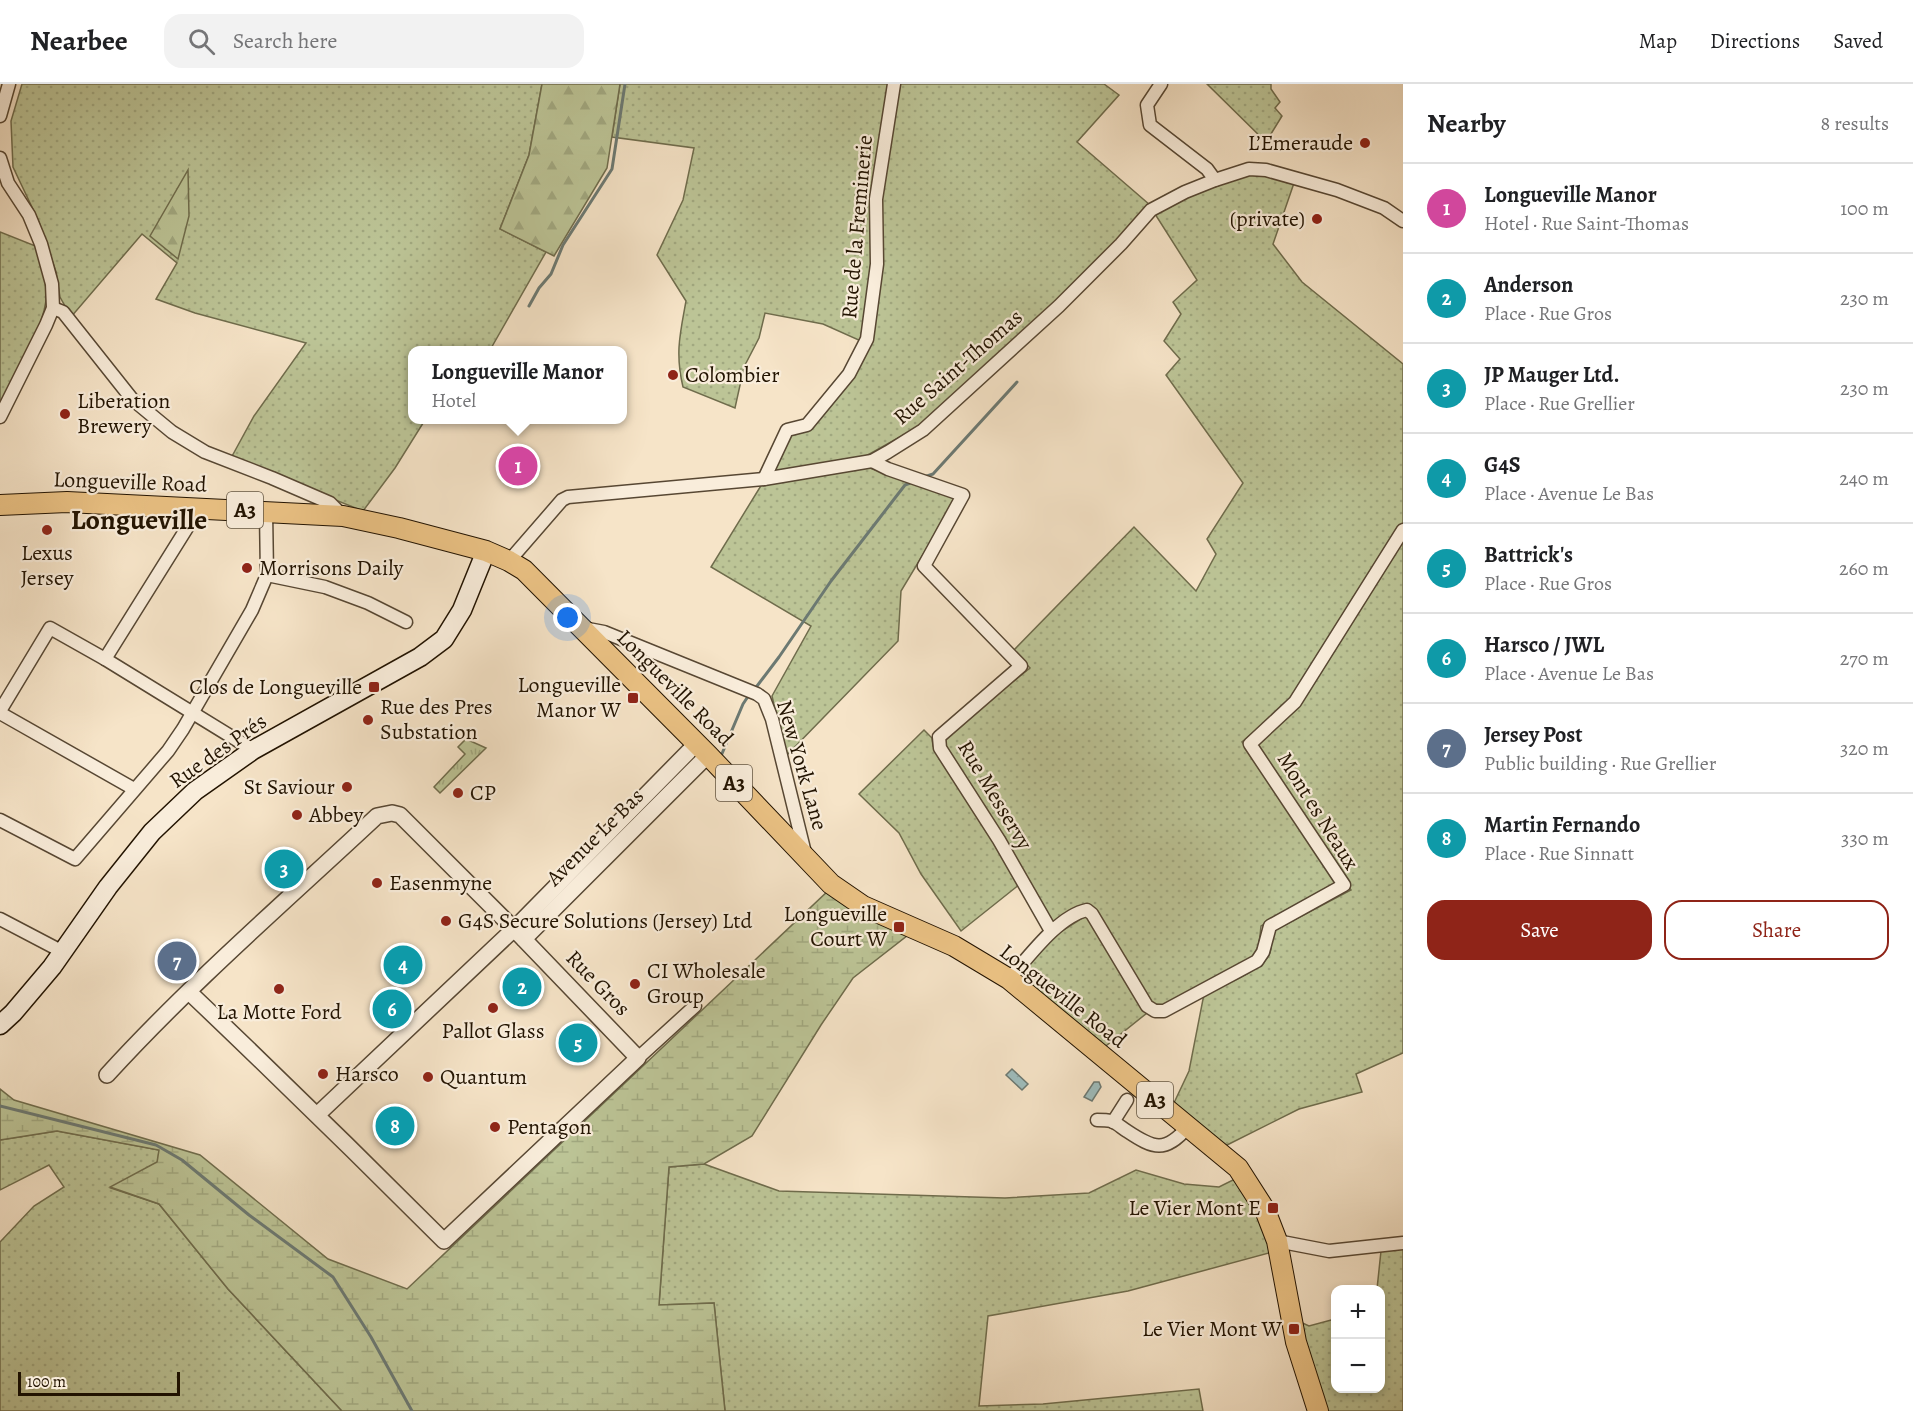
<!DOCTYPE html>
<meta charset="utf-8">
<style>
body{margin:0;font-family:Alegreya,serif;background:#f2f2f2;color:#202124}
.controls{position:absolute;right:18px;bottom:18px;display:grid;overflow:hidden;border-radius:12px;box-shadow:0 3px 9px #0003}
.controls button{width:54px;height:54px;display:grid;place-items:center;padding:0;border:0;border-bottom:2px solid #e0e0e0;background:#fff;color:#202124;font:30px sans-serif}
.scale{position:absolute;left:18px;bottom:15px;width:162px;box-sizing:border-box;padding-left:6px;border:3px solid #221301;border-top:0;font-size:16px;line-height:21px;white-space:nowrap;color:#221301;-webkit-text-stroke:4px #f9eddb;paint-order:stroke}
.you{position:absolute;left:568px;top:534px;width:21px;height:21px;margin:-15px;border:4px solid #fff;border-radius:50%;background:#1a73e8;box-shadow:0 0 0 9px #1a73e833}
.badge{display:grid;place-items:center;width:39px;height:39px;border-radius:50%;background:#8f2418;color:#fff;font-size:20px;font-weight:700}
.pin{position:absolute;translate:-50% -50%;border:3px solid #fff;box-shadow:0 2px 6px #0006}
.popup{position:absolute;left:408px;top:262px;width:219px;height:78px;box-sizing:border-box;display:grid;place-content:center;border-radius:12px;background:#fff;filter:drop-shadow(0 2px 4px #0005);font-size:20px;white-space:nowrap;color:#757577}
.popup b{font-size:22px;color:#202124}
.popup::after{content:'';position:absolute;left:50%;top:100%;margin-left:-12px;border:12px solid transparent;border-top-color:#fff}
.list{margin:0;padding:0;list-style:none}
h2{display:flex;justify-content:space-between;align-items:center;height:78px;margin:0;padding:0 24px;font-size:26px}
h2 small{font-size:20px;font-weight:400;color:#757577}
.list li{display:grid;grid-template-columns:39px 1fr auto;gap:18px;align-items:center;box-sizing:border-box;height:90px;padding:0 24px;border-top:2px solid #e0e0e0}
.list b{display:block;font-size:22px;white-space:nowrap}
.list p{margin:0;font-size:20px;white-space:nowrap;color:#757577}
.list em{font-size:20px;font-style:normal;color:#757577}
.actions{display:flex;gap:12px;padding:18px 24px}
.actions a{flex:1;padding:14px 0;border:2px solid #8f2418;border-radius:18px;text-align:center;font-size:21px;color:#8f2418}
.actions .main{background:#8f2418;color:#fff}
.icon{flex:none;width:33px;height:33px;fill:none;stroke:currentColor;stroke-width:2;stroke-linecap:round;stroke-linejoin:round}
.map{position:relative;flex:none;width:1403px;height:1327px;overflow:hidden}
header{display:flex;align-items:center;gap:36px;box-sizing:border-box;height:84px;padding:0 30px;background:#fff;border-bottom:2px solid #e0e0e0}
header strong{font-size:28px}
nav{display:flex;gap:33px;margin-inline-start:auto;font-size:21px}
.search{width:420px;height:54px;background:#f2f2f2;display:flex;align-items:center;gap:15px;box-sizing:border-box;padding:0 21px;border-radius:18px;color:#757577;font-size:22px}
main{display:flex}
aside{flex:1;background:#fff}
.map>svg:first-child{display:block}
.grass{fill:url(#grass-dots);stroke:#6f6c4c;stroke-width:1.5}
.forest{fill:url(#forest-firs);stroke:#6f6c4c;stroke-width:1.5}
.wetland{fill:url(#wetland-marsh);stroke:#6f6c4c;stroke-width:1.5}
.park{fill:url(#park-tufts);stroke:#6f6c4c;stroke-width:1.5}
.water{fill:url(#water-ripples);stroke:#6c7972;stroke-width:1.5}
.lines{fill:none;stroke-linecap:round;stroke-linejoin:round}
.stream{stroke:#6c7972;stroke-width:3}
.minor-casing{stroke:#574733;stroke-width:15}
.tertiary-casing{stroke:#574733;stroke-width:18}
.secondary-casing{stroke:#221301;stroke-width:21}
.primary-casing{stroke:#221301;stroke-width:22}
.minor{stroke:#f9eddb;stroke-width:12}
.tertiary{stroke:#f9eddb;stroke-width:15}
.secondary{stroke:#f9eddb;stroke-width:18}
.primary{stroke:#ebc284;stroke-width:20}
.poi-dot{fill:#8f2418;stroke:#f9eddb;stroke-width:2}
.labels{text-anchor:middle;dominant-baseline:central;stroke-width:4.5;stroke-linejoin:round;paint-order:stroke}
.shield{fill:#f9eddb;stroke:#625442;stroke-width:1.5}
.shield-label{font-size:21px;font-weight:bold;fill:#221301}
.poi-label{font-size:22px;fill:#221301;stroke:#f9eddb;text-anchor:start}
.street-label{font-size:22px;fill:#221301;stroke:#f9eddb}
.district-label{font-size:28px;font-weight:bold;fill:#221301;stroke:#f9eddb}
</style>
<header>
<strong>Nearbee</strong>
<div class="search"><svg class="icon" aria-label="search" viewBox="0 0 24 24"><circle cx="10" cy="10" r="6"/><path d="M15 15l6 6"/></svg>Search here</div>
<nav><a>Map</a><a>Directions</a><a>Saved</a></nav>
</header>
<main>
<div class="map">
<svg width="1403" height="1327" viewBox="0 0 1403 1327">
<defs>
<pattern id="grass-dots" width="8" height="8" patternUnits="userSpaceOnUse" patternTransform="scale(1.5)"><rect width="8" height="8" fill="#bcc496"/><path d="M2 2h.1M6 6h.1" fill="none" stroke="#a1a880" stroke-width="1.8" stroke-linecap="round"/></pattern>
<pattern id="forest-firs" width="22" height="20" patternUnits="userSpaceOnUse" patternTransform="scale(1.5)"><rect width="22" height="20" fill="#bcc496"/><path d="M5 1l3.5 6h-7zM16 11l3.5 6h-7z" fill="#a1a880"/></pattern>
<pattern id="wetland-marsh" width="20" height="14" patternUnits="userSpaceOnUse" patternTransform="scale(1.5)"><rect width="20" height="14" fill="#bcc496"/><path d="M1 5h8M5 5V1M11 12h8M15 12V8" fill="none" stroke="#a1a880"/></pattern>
<pattern id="park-tufts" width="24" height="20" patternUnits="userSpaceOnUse" patternTransform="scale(1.5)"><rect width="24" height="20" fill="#bcc496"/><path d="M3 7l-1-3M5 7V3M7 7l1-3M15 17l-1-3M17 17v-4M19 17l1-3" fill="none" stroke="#a1a880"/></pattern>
<pattern id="water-ripples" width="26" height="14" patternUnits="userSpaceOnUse" patternTransform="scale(1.5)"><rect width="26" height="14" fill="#9ebdbd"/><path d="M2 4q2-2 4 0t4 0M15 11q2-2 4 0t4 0" fill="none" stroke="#88a2a1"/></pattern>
</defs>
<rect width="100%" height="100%" fill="#f6e4c8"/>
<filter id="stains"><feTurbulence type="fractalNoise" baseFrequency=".00333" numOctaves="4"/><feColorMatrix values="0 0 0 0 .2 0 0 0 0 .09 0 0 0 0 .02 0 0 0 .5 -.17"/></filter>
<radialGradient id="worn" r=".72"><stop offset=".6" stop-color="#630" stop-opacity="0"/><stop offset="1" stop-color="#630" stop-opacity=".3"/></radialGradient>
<g class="grass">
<polygon points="22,0 542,0 529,71 500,145 546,168 490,266 413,266 413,336 425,336 395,384 363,427 231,374 254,332 306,259 195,229 156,215 177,179 142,150 71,233 60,213 56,188 39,138 13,83 11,37"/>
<path d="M620 0H891L875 178 863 258 823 240 765 229 759 254 744 283 735 324 683 303C675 269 680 250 686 217L657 171 683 116 694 64 612 53Z"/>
<polygon points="897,0 1104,0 1119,11 1077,58 1150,121 1062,214 916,344 866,372 769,388 786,353 808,344 871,255 881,119"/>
<polygon points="1207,0 1271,0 1271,5 1280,18 1275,24 1282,32 1266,58"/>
<path d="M1251 90 1262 91 1294 99 1273 160 1302 198 1403 280V442L1293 616 1242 658 1337 801 1261 842C1260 851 1260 861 1255 869 1247 885 1183 912 1165 921L1153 920 1089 820 1054 840 944 663 945 651 1030 584 1013 567 1134 443 1196 507 1216 470 1207 455 1243 399 1166 291 1180 275 1164 257 1181 230 1173 218 1197 196 1155 130 1191 110Z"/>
<path d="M0 148 38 163C41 176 46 190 47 204 48 240 16 289 0 322Z"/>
<polygon points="867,383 957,414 901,507 898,557 786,672 772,612 811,542 711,483 762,400"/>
<path d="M1403 454V969L1356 990 1362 1008 1299 1025 1223 1063 1173 1021 1189 987 1204 910C1221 902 1263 887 1270 869 1273 860 1269 857 1275 846L1351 806 1256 660 1297 620Z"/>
<polygon points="924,646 932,654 933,662 1020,800 961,847 921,790 899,749 859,710"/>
<polygon points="1087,831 1147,929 1102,965 1018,893 1054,852"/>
<polygon points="57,1047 159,1066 158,1078 111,1104 159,1120 228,1205 342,1327 0,1327 0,1158 34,1122 64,1103 49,1081 0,1106 0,1056"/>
<polygon points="704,1080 779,1107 1005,1114 1089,1109 1136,1086 1184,1100 1219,1103 1237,1094 1258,1129 1272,1161 1269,1169 1128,1207 988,1232 979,1322 1043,1320 1199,1305 1203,1327 725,1327 714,1219 659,1221 669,1083"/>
<polygon points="1403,1163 1403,1327 1326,1327 1298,1237 1309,1242 1335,1235 1336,1304 1380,1304 1380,1206 1377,1205 1381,1167"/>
</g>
<g class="forest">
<polygon points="542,0 620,0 607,84 554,172 500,145 529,71"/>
<polygon points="188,86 189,132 178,175 150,152"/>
</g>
<polygon class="wetland" points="829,806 908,851 853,894 821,941 752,1052 704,1080 669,1083 659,1221 714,1219 725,1327 342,1327 228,1205 159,1120 110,1103 157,1078 159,1066 57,1047 0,1056 0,1005 14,1016 200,1071 328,1175 407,1205"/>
<polygon class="park" points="466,655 486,664 440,709 434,703 465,670 458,663"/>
<g class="water">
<polygon points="1012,985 1028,1000 1022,1006 1006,991"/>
<polygon points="1094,998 1099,998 1101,1003 1092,1017 1084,1013"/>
</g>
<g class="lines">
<g class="stream">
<polyline points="529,222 539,204 551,190 563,161 612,85 625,0"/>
<polyline points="924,393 933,390 1017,298"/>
<polyline points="754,606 779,573 831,497 905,401 913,398"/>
<polyline points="721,672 743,620 749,611"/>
<polyline points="0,1022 156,1061 182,1076 249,1131 333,1193 371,1253 412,1327"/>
</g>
<g class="minor-casing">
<g id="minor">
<polyline points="1161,0 1147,21 1150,41 1207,85 1215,96"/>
<polyline points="0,32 9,0"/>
<polyline points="0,74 8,99 29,131 41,160 52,200 53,224 46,241 0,333"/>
<polyline points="53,224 63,228 132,315 172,348 205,368 272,394 330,419 343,432"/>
<polyline points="872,377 888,385 963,411 924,482 1021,582 939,653 940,664 999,756 1051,847"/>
<polyline points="764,395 787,346 807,341 849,290 867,255 877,180 876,115 894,0"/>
<polyline points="509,477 562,416 568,413 764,395 872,377 888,368 923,346 1059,222 1121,160 1151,126 1185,108 1215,96 1249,85 1266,86 1337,106 1384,124 1403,137"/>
<polyline points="267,491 325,503 368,519 406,538"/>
<polyline points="583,544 604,548 757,610 764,615 772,635 805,769"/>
<polyline points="105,575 253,666"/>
<polyline points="0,627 50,544 105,575 200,423"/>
<polyline points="0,629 134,705"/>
<polyline points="0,736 75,775 168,667 183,645 252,526 267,491 266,427"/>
<polyline points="0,835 63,868"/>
<path d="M1009 895C1028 874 1058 832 1087 826L1092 830 1147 922 1155 927H1164L1257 877 1263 868 1270 842 1344 801 1250 660 1295 618 1403 446"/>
<polyline points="638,974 695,922"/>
<path d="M1097 1036C1101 1036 1107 1036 1111 1037 1117 1039 1122 1044 1127 1047 1154 1065 1165 1069 1188 1043"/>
<polyline points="1113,1038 1127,1016"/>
<polyline points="1277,1157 1329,1167 1403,1159"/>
</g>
</g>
<g class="tertiary-casing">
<g id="tertiary">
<polyline points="524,855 708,671"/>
<path d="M189 908C275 990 360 1073 444 1157L638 974 514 845 317 1031"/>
<path d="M107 991C191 899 286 817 377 732L392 729 400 731 514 845 696 660"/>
</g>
</g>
<g class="secondary-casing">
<polyline id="secondary" points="0,941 13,929 52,883 108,803 152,748 195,707 253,666 420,573 444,555 462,526 486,467"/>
</g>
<g class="primary-casing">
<polyline id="primary" points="0,421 67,418 343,432 399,444 486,467 509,477 524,486 708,671 831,800 863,822 954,862 1009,895 1238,1084 1265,1126 1277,1157 1296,1258 1318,1327"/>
</g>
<use href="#minor" class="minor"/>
<use href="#tertiary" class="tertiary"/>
<use href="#secondary" class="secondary"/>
<use href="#primary" class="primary"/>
</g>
<g class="poi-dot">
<circle cx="1365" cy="59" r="6"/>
<circle cx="1317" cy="135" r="6"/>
<circle cx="673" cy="291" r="6"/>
<circle cx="65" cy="330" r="6"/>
<circle cx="47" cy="446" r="6"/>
<circle cx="247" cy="484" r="6"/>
<rect x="368" y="597" width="12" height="12" rx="3"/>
<rect x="627" y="608" width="12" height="12" rx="3"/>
<circle cx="368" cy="636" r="6"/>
<circle cx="347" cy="703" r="6"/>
<circle cx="458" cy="709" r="6"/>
<circle cx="297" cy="731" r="6"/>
<circle cx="377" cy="799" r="6"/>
<circle cx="446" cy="837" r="6"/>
<rect x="893" y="837" width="12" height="12" rx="3"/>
<circle cx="635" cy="900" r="6"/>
<circle cx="279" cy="905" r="6"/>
<circle cx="493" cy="924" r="6"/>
<circle cx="323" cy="990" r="6"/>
<circle cx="428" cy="993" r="6"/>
<circle cx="495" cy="1043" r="6"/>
<rect x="1267" y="1118" width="12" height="12" rx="3"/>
<rect x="1288" y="1239" width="12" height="12" rx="3"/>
</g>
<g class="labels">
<g class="shield">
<rect x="227" y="408" width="36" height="36" rx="4.5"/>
<rect x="716" y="681" width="36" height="36" rx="4.5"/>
<rect x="1137" y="998" width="36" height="36" rx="4.5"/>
</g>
<g class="shield-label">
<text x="245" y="426">A3</text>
<text x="734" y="699">A3</text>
<text x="1155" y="1016">A3</text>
</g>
<g class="poi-label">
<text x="1353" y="59" text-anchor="end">L’Emeraude</text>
<text x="1305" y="135" text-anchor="end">(private)</text>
<text x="685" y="291">Colombier</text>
<text x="77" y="317">Liberation<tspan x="77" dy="25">Brewery</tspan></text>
<text x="47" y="469" text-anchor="middle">Lexus<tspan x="47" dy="25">Jersey</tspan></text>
<text x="259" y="484">Morrisons Daily</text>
<text x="621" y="601" text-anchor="end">Longueville<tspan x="621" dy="25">Manor W</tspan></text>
<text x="362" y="603" text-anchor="end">Clos de Longueville</text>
<text x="380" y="623">Rue des Pres<tspan x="380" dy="25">Substation</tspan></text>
<text x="335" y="703" text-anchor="end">St Saviour</text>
<text x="470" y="709">CP</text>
<text x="309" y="731">Abbey</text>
<text x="389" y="799">Easenmyne</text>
<text x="887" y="830" text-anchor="end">Longueville<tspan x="887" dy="25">Court W</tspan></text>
<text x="458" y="837">G4S Secure Solutions (Jersey) Ltd</text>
<text x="647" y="887">CI Wholesale<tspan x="647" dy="25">Group</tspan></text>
<text x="279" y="928" text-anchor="middle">La Motte Ford</text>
<text x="493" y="947" text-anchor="middle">Pallot Glass</text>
<text x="335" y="990">Harsco</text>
<text x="440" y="993">Quantum</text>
<text x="507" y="1043">Pentagon</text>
<text x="1261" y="1124" text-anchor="end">Le Vier Mont E</text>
<text x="1282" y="1245" text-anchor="end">Le Vier Mont W</text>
</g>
<g class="street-label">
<text transform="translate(857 143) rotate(-85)">Rue de la Freminerie</text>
<text transform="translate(958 283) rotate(-41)">Rue Saint-Thomas</text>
<text transform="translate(130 398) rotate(2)">Longueville Road</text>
<text transform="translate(675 604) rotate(45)">Longueville Road</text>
<text transform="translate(218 667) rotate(-35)">Rue des Prés</text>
<text transform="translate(802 681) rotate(74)">New York Lane</text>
<text transform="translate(995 711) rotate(59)">Rue Messervy</text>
<text transform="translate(1318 727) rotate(58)">Mont es Neaux</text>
<text transform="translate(595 753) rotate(-45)">Avenue Le Bas</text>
<text transform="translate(598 899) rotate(46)">Rue Gros</text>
<text transform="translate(1063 912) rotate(38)">Longueville Road</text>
</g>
<g class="district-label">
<text x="139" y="436">Longueville</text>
</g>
</g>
<rect width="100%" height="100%" filter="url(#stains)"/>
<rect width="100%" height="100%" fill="url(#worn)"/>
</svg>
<div class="controls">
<button>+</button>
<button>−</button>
</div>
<div class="scale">100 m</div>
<div class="you"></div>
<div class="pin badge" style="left:518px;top:382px;background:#d1479c">1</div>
<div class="popup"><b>Longueville Manor</b>Hotel</div>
<div class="pin badge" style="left:522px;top:903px;background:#0f9aa8">2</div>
<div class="pin badge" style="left:284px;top:785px;background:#0f9aa8">3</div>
<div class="pin badge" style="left:403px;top:881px;background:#0f9aa8">4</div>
<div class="pin badge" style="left:578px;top:959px;background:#0f9aa8">5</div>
<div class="pin badge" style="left:392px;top:925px;background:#0f9aa8">6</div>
<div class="pin badge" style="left:177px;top:877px;background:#5c6f8a">7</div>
<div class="pin badge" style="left:395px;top:1042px;background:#0f9aa8">8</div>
</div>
<aside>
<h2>Nearby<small>8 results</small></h2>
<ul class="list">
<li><span class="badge" style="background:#d1479c">1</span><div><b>Longueville Manor</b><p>Hotel · Rue Saint-Thomas</p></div><em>100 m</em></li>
<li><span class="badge" style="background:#0f9aa8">2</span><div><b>Anderson</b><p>Place · Rue Gros</p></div><em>230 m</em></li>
<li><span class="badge" style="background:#0f9aa8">3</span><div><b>JP Mauger Ltd.</b><p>Place · Rue Grellier</p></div><em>230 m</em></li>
<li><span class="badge" style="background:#0f9aa8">4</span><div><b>G4S</b><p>Place · Avenue Le Bas</p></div><em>240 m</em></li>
<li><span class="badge" style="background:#0f9aa8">5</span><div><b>Battrick's</b><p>Place · Rue Gros</p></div><em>260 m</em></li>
<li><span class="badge" style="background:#0f9aa8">6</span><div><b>Harsco / JWL</b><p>Place · Avenue Le Bas</p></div><em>270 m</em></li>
<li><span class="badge" style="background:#5c6f8a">7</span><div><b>Jersey Post</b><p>Public building · Rue Grellier</p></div><em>320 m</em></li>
<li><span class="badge" style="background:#0f9aa8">8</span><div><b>Martin Fernando</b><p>Place · Rue Sinnatt</p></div><em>330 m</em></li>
</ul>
<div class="actions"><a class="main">Save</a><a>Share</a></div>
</aside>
</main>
